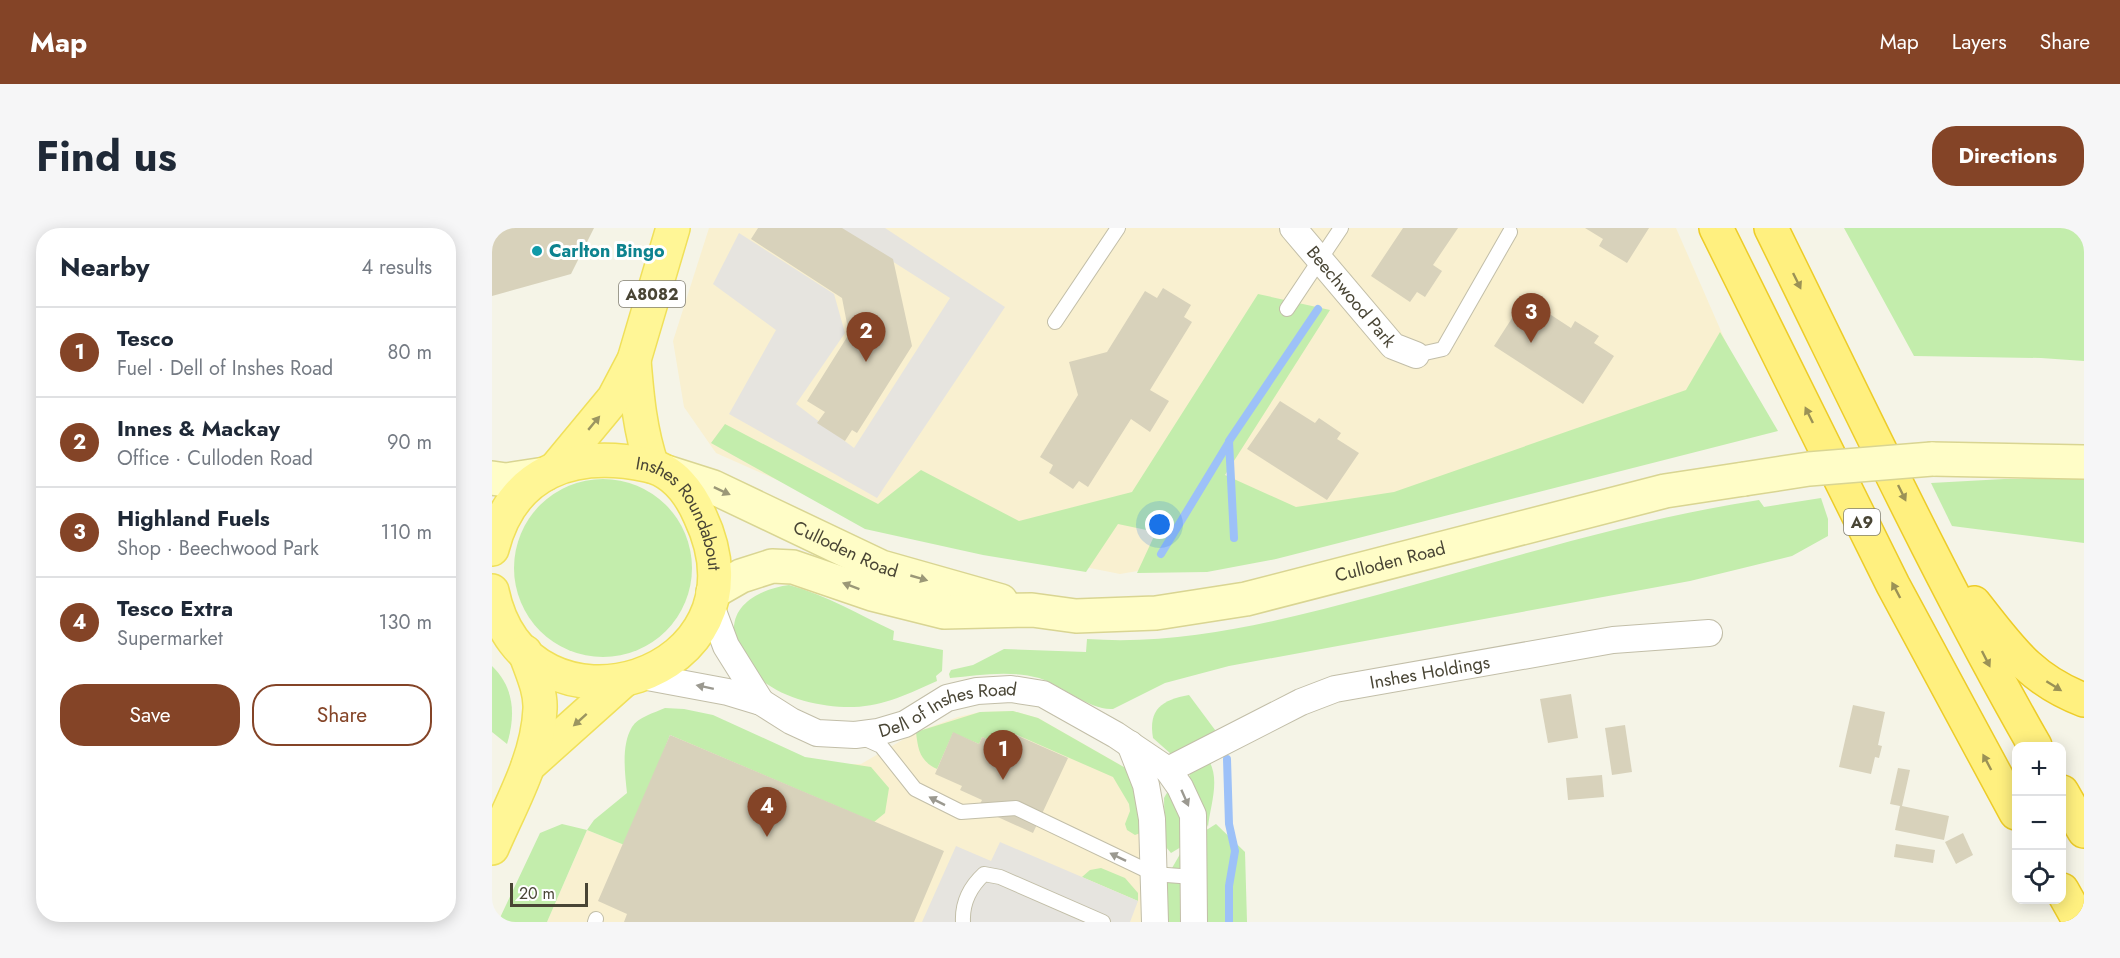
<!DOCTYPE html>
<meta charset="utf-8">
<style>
body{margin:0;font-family:Jost,sans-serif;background:#f6f6f7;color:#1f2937}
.controls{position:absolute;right:18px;bottom:18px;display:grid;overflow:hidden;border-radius:12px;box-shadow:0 3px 15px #0003}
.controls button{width:54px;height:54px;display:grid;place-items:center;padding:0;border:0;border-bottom:2px solid #e0e1e3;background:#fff;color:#1f2937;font:30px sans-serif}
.scale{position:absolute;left:18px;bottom:15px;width:78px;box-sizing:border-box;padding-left:6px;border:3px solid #494535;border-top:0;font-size:16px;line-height:21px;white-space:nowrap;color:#494535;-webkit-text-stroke:4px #fff;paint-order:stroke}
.you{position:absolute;left:668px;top:297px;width:21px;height:21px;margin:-15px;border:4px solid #fff;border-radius:50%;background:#1a73e8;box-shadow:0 0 0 9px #1a73e833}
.badge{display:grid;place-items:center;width:39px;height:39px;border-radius:50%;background:#844427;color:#fff;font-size:20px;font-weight:700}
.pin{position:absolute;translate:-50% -50px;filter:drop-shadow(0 2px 3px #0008)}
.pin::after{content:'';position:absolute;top:32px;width:21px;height:18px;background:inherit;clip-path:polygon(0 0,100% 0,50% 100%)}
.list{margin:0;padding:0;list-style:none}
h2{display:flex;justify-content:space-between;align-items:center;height:78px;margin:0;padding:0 24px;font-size:26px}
h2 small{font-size:20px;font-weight:400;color:#747a83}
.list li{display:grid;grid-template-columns:39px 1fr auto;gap:18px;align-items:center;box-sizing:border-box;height:90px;padding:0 24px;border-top:2px solid #e0e1e3}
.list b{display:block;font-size:22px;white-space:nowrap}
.list p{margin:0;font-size:20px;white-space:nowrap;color:#747a83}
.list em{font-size:20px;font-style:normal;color:#747a83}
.actions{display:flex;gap:12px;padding:18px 24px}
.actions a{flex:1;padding:14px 0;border:2px solid #844427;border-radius:24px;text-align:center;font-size:21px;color:#844427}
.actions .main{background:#844427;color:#fff}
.icon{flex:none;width:33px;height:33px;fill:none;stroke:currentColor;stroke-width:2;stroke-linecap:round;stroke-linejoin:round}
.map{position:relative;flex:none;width:1592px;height:694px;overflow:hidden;border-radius:24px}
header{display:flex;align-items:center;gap:36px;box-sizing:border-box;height:84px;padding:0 30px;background:#844427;color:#fff}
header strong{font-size:28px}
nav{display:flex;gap:33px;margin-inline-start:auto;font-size:21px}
.intro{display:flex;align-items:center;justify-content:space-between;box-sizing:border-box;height:144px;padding:0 36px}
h1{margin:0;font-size:42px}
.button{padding:15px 27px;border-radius:24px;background:#844427;color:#fff;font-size:21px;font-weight:700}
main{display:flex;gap:36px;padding:0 36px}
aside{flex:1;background:#fff;border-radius:24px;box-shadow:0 3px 15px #0003}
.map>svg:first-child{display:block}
.commercial{fill:#f9f0d0}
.green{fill:#c3edac}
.parking{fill:#e6e4df}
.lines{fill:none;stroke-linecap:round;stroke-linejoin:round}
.stream{stroke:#9dc1f8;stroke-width:8}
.building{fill:#d8d2bb}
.service-casing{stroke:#c2bea8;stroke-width:16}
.minor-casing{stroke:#c2bea8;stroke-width:28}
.secondary-casing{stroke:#d9d592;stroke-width:36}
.primary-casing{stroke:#f0e05a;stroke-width:36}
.trunk-casing{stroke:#edcc29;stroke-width:36}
.service{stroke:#fff;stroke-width:14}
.minor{stroke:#fff;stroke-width:26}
.secondary{stroke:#fffdc7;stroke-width:33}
.primary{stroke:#fff696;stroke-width:33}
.trunk{stroke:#fff07f;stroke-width:33}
.secondary-bridge-casing{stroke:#d9d592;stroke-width:36;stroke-linecap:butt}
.secondary-bridge{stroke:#fffdc7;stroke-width:33}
.oneway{fill:#9b9256}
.oneway2{fill:#9b9561}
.oneway3{fill:#9b9877}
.oneway4{fill:#9b9990}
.culture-dot{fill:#0f9aa8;stroke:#fff;stroke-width:2}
.labels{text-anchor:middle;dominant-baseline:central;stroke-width:6;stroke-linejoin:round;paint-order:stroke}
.shield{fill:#fff;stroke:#807d72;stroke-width:1.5}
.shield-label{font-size:16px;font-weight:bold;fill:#494535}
.culture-label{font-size:18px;font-weight:bold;fill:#0d838f;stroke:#fff;text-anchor:start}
.street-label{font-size:18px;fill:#494535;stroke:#fff}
</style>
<header>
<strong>Map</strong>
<nav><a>Map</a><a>Layers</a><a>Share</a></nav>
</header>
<div class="intro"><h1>Find us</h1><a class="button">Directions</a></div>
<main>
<aside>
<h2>Nearby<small>4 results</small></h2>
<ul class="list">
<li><span class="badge">1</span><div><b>Tesco</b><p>Fuel · Dell of Inshes Road</p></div><em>80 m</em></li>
<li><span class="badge">2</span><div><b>Innes &amp; Mackay</b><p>Office · Culloden Road</p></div><em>90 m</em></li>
<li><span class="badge">3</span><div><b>Highland Fuels</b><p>Shop · Beechwood Park</p></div><em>110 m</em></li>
<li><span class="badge">4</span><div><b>Tesco Extra</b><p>Supermarket</p></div><em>130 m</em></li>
</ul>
<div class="actions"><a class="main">Save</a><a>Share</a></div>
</aside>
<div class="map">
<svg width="1592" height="694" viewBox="0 0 1592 694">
<rect width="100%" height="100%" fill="#f5f4e7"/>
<g class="commercial">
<polygon points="217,0 1184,0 1264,183 858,307 628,346 392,299 224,225 192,179 181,113"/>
<polygon points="521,483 546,490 637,542 648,564 653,694 55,694 95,602 135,618 185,504 312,536 369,536 424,504 466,489 488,484"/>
</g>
<g class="green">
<polygon points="1352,0 1592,0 1592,133 1549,130 1422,128"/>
<polygon points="766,66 838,82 733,247 804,279 902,264 1194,162 1228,104 1286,203 784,331 715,344 645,345 664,304 626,296 594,344 491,327 373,301 219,215 233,196 386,276 429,242 527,293 640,264"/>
<polygon points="1512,251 1592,251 1592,315 1460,298 1439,255"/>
<circle cx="111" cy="340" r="89"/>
<path d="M1329 270 1336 291V308L1300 328 1198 353 737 438 673 455 621 481C599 483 569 457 547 450 518 442 487 447 458 450L457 446 459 442 481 437 512 421 594 424 595 411C694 418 790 392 885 367 1011 333 1137 292 1267 272L1272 279Z"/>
<path d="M297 357C335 367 367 387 402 403L401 412 451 422 450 443 444 448 445 453C418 465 392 478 362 479 327 480 280 469 258 440 254 435 252 428 250 423 247 417 242 408 242 402 241 373 274 360 297 357Z"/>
<path d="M0 438C22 459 24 487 15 516L0 504Z"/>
<path d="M697 467 729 510 679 526 661 510C656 481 670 472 697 467Z"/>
<path d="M173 480 192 481 221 487 313 529 379 539 397 560 393 585 382 594 178 507 135 618 95 602 55 694H6L48 605 70 596 95 602 102 592 135 565C133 546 129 517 140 499 146 489 162 485 173 480Z"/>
<path d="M521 483 546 490 637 542 648 564 651 604 643 607 635 602 633 596 638 583 637 576 621 549 518 504 511 518 490 509 487 516 461 505 445 541C428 533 426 522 424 504L488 484Z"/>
<path d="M716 531C729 551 718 578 716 599L697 550 699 542Z"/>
<polygon points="676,563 689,592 689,619 679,625 673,618 672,570"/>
<polygon points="724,596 753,624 755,694 672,694 672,654 695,614"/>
<polygon points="609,640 633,650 646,665 646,673 590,649 598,642"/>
</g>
<g class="parking">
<polygon points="348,0 393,0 513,79 385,270 237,186 284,102 221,56 247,5 342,66 353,105 304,176 362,220 458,70"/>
<polygon points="508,614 646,673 638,694 430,694 464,618 499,633"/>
</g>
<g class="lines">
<g class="stream">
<polyline points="742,310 737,213 826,81"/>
<polyline points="669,326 737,214"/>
<polyline points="735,531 737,596 743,623 737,658 737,694"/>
</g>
</g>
<g class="building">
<polygon points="0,0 102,0 79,46 0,68"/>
<polygon points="266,0 350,0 401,31 420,118 365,205 360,202 353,213 325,195 333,184 315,173 357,106 350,70 259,11"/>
<polygon points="911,0 966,0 941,37 950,43 933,69 925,64 918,74 879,48"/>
<polygon points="1093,0 1157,0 1135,35 1107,18 1111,11"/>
<polygon points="671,60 699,77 692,89 700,94 658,162 677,173 658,204 639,191 596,259 587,253 581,261 557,245 561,237 548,229 586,167 577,134 615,124 653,63 665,70"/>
<polygon points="1033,70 1079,100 1083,93 1107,108 1102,115 1122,128 1091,176 1002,118"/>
<polygon points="788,173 823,195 827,190 849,205 845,211 867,225 835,272 755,221"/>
<polygon points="1079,466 1086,510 1056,515 1048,471"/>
<polygon points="1361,477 1393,484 1386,517 1390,518 1387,530 1383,529 1379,546 1347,539"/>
<polygon points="1133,497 1140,544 1120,547 1113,500"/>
<polygon points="461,504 487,516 490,509 511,518 517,504 576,530 541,605 486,580 490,572 468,562 470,558 443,546"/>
<polygon points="178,507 452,623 422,694 132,694 135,686 106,673"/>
<polygon points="1406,540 1418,542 1410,578 1457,588 1452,612 1403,602 1408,578 1398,576"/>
<polygon points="1110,547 1112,569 1076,572 1074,550"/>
<polygon points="1471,605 1481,627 1464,636 1453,614"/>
<polygon points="1404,616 1443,622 1441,635 1402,629"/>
</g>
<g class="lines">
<g class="service-casing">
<g id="service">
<polyline points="795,81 849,0"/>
<polyline points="563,94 626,0"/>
<polyline points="924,127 951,121 1018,4"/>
<polyline points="369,509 389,518 423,561 469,584 524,580 662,646 701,649"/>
<polyline points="103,694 104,691"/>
<path d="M471 694C470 675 478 659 492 646L508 649 611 694"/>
</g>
</g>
<g class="minor-casing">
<g id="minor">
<path id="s1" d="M801 0 901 118 924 127"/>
<polyline points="218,375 234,418 269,474"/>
<path id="s2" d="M150 448 236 464 269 474 299 493 325 505 363 507 386 504 413 496 455 470 485 463 519 461 551 466 624 507 676 542 688 559 701 587 702 694"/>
<polyline points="638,516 654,557 660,591 663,694"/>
<path id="s3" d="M676 542 809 474 843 461 1121 412 1217 405"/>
</g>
</g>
<g class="secondary-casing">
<g id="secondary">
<polyline points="1440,231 1592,234"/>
<path id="s4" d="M174 244 221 259 389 339 509 373"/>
<polyline points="0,250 14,252 53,246"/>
<path id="s5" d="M221 364 249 348 280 338 301 339 380 366 452 384 540 382 584 388 664 385 754 371 1173 263 1252 251"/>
</g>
</g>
<g class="primary-casing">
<g id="primary">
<path d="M142 132C145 169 148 203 160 238"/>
<polyline points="64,240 122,170 142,132 181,0"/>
<path id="s6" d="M0 321C20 242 82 222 155 237 181 242 198 265 208 288 285 451 34 526 0 363"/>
<polyline points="36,538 131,453"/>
<path d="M0 620C19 576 46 530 48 481 49 462 39 442 33 424"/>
</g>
</g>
<g class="trunk-casing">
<g id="trunk">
<polyline points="1224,0 1401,357 1524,585"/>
<path d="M1279 0C1365 174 1447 350 1543 518"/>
<path d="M1482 375C1517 419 1537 451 1592 472"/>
<polyline points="1570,564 1592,603"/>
<polyline points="1570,662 1588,694"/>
</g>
</g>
<use href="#service" class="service"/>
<use href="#minor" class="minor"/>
<use href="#secondary" class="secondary"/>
<use href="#primary" class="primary"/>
<use href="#trunk" class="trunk"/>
<g class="secondary-bridge-casing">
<polyline id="secondary-bridge" points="1252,251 1317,241 1440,231"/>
</g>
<use href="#secondary-bridge" class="secondary-bridge"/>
</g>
<defs><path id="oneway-solid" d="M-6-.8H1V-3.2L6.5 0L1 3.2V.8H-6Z" transform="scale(1.5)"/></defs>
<g class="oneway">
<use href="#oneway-solid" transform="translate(1305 53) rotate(64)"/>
<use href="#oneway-solid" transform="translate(1317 187) rotate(-116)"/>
<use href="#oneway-solid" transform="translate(1410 265) rotate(64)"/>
<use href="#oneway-solid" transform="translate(1404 362) rotate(-118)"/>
<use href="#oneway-solid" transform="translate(1494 431) rotate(63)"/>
<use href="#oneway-solid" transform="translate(1562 458) rotate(32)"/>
<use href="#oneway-solid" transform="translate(1495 534) rotate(-118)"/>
</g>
<g class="oneway2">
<use href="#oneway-solid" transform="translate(102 195) rotate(-50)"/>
<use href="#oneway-solid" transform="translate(88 492) rotate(138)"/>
</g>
<g class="oneway3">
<use href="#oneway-solid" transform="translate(230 263) rotate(25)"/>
<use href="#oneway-solid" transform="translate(427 350) rotate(16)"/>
<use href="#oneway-solid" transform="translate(359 358) rotate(-159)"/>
</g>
<g class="oneway4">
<use href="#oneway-solid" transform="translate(213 459) rotate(-168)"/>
<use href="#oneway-solid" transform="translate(693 570) rotate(66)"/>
<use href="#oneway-solid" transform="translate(445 573) rotate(-153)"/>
<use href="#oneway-solid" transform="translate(626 629) rotate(-154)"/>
</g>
<circle class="culture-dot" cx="45" cy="23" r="6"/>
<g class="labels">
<g class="shield">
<rect x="127" y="53" width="66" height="26" rx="4.5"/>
<rect x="1352" y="281" width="36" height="26" rx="4.5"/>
</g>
<g class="shield-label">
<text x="160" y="66">A8082</text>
<text x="1370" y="294">A9</text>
</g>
<g class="culture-label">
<text x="57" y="23">Carlton Bingo</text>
</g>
<g class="street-label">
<text stroke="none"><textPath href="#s1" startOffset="90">Beechwood Park</textPath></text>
<text stroke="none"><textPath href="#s6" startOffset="260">Inshes Roundabout</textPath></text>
<text stroke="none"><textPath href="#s4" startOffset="196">Culloden Road</textPath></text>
<text stroke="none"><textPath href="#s5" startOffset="696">Culloden Road</textPath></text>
<text stroke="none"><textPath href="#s3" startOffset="282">Inshes Holdings</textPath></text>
<text stroke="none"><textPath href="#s2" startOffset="322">Dell of Inshes Road</textPath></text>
</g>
</g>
</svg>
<div class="controls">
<button>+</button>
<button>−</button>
<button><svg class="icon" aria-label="locate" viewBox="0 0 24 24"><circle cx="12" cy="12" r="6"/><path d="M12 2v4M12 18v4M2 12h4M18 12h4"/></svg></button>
</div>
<div class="scale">20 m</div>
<div class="you"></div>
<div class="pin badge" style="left:511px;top:552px">1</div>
<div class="pin badge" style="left:374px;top:134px">2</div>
<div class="pin badge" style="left:1039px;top:115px">3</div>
<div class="pin badge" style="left:275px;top:609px">4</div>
</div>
</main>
